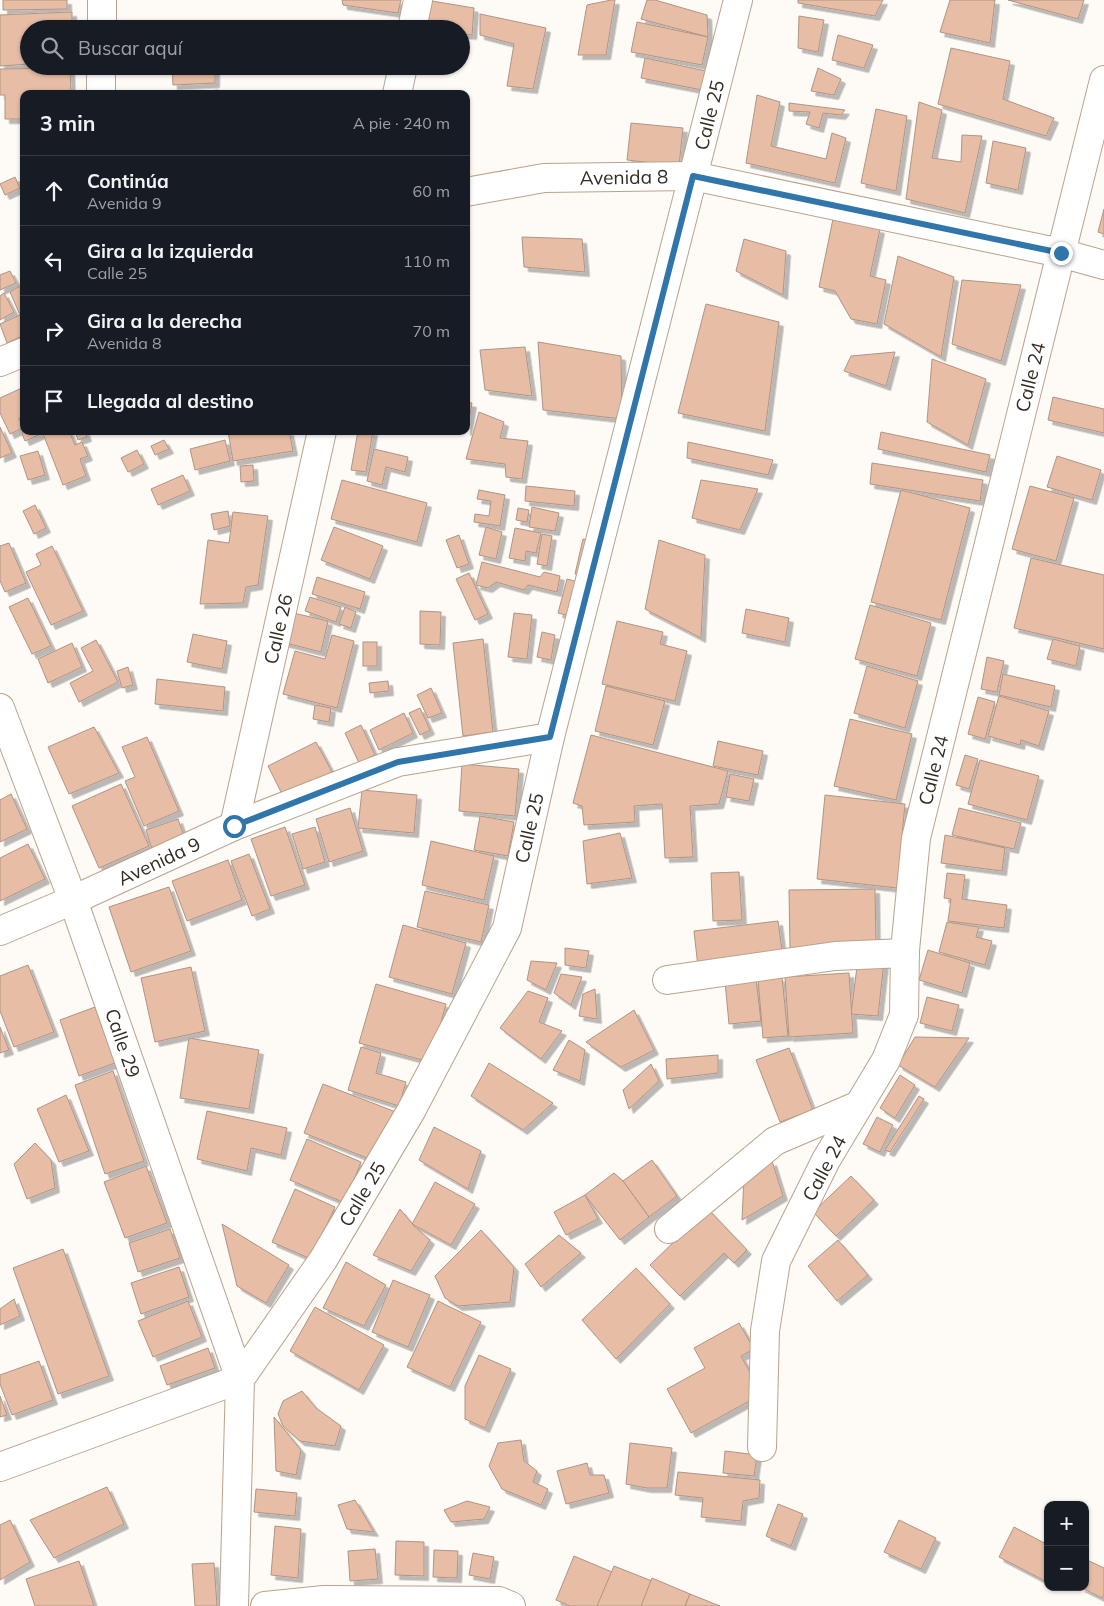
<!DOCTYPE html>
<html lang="es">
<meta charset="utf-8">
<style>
body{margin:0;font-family:Mulish,sans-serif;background:#242831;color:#f1f3f6}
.controls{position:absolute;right:15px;bottom:15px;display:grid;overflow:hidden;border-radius:10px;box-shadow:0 1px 4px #0004}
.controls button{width:45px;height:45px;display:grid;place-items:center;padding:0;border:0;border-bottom:1px solid #363941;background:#171b24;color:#f1f3f6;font:25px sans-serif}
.stop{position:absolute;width:15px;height:15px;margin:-11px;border:4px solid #3176ab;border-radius:50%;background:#fff}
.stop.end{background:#3176ab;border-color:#fff;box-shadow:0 1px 5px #0008}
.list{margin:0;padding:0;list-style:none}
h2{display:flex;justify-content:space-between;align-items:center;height:65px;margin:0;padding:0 20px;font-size:21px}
h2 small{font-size:16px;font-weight:400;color:#9ea1a6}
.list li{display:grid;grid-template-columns:32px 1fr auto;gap:15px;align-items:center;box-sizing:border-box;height:70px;padding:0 20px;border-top:1px solid #363941}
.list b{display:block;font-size:19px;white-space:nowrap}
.list p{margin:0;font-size:16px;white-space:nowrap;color:#9ea1a6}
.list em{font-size:16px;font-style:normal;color:#9ea1a6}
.icon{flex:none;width:28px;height:28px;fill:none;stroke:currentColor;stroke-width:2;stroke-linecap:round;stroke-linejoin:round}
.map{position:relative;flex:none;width:1104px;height:1606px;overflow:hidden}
.search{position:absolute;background:#171b24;box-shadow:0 1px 4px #0004;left:20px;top:20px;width:450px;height:55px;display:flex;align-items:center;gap:12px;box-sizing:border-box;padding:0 18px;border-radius:28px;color:#9ea1a6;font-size:19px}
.panel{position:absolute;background:#171b24;box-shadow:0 1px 4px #0004;left:20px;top:90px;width:450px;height:345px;border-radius:10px}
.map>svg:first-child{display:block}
.building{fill:#e7bda5;stroke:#b09484;filter:url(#shadow)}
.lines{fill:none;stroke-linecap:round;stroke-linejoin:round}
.minor-casing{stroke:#baa38d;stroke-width:30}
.minor{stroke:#fff;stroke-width:28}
.route{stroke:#3176ab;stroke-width:6}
.labels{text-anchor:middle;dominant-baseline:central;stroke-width:4;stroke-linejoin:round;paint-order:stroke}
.street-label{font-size:19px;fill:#332a21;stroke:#fff}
</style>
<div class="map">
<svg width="1104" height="1606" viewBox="0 0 1104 1606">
<defs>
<filter id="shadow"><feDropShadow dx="4.5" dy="4.5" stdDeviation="0" flood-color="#0004"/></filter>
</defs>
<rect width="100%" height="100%" fill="#fefaf5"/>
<g class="building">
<polygon points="3,0 67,0 67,9 3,10"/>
<polygon points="342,0 401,0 398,13 343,5"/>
<polygon points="426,0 474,8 472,35 461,34 461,29 424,29"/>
<polygon points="611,0 615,0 606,55 578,55 587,5"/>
<polygon points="647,0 655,0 707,15 708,37 641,19"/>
<polygon points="798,0 883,0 875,16 798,3"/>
<polygon points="950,0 995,0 990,43 940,32"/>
<polygon points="1008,0 1084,0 1078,19"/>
<polygon points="72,12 72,29 29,29 29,64 0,66 0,15"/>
<polygon points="480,14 546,28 533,89 507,86 514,44 480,35"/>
<polygon points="799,16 824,20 818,52 798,48"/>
<polygon points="637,22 708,37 702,65 631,52"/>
<polygon points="838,35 873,45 864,68 832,60"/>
<polygon points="951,48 1010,61 1003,99 1054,118 1046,136 938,104"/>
<polygon points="645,58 706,71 702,90 641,78"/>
<polygon points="172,66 215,66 215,83 173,85"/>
<polygon points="70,68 71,94 24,94 24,119 5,119 5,95 0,95 0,69"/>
<polygon points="818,68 841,79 834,95 811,91"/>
<polygon points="218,90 219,94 180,94"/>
<polygon points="757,95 780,102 771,146 826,159 832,133 846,138 835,183 746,163"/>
<polygon points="919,102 942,110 932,158 961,162 962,135 982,136 965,213 906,199"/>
<polygon points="789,103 845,110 841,115 823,113 819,128 806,124 810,112 789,111"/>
<polygon points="876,109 907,116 896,191 861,183"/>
<polygon points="631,123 683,128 679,166 627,160"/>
<polygon points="993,141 1026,148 1018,190 986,183"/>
<polygon points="15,177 20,188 5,195 0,184"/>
<polygon points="1104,209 1104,234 1098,232"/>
<polygon points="833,219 880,229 870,276 886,280 877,324 851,319 835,291 819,287"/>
<polygon points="522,237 582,239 585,272 524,267"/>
<polygon points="744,239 786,251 783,295 736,271"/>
<polygon points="898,256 954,277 941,357 884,324"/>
<polygon points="10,271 16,283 0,290 0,275"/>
<polygon points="962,280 1021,285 1001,361 952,344"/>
<polygon points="20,286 24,294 24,335 7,343 0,324 20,315 10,292"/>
<polygon points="4,293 14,312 0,320 0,296"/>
<polygon points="706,304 779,322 765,431 678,413"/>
<polygon points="538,342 621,356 622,419 543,410"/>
<polygon points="525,347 532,396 485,390 480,350"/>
<polygon points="895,352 886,386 844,371 851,356"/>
<polygon points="932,359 986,379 968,445 927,422"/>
<polygon points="24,387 24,416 19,418 23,428 10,434 0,413 0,398"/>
<polygon points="1053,397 1104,409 1104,433 1048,420"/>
<polygon points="466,402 472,403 467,431 466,431"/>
<polygon points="479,412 504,422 500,438 528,441 522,479 506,477 505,464 466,459"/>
<polygon points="0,427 12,453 0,458"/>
<polygon points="24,431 40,431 41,434 25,441 22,434"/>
<polygon points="42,431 69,431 75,445 82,442 88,456 80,459 86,476 63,485"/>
<polygon points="75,431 85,431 87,437 78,440"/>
<polygon points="228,431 289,431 293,451 233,461"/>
<polygon points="358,431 373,431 366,472 351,470"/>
<polygon points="881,432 990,455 986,472 878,449"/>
<polygon points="164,440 169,449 155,455 151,446"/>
<polygon points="225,440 230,461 195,470 190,449"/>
<polygon points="688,442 773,460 768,475 687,458"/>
<polygon points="374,449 408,457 405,472 386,467 382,485 367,481"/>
<polygon points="137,450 144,464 128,472 121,458"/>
<polygon points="38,451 45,475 28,480 20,456"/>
<polygon points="1057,456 1101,470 1092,500 1047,487"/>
<polygon points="872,463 983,480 980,501 870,484"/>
<polygon points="253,465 254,481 241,482 240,466"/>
<polygon points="183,475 190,491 158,505 151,489"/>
<polygon points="342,480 427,503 417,542 331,519"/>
<polygon points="701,480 758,489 740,530 692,518"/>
<polygon points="526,486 575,491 574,506 525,501"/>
<polygon points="1030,486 1074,498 1056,561 1012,549"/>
<polygon points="479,490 505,495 500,526 474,522 475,514 489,516 491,501 477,499"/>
<polygon points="901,490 970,508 941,620 871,602"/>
<polygon points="35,505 46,528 34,534 23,511"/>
<polygon points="532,507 559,513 555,531 529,527"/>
<polygon points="518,508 529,510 527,522 516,520"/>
<polygon points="228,511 230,526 214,530 211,514"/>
<polygon points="233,512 268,516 258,585 246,587 243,603 200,604 208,540 229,543"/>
<polygon points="334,527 383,546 370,579 321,560"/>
<polygon points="486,527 502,532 496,559 479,555"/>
<polygon points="515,528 541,533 536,553 526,551 525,561 509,558"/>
<polygon points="542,534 552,536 547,566 537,564"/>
<polygon points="459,535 469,564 457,568 446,540"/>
<polygon points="583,539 595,541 588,577 575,574"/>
<polygon points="659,540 705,555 701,638 645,609"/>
<polygon points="9,543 26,583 5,592 0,581 0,546"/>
<polygon points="52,546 83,611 51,625 26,572 41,565 36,554"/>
<polygon points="1031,558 1104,575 1104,649 1014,628"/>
<polygon points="482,562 540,577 544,572 560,576 557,592 528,585 524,590 496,582 488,588 476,585"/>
<polygon points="469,573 488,614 475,620 456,579"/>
<polygon points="317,577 365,592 360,609 312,594"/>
<polygon points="567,579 586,584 577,618 558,613"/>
<polygon points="310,597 341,607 336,622 305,611"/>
<polygon points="28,598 51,646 32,654 9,607"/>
<polygon points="870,605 931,623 917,676 855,659"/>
<polygon points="345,607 356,612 351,628 339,624"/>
<polygon points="746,609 789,618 785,642 742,633"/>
<polygon points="420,611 441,612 440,645 420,644"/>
<polygon points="289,612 328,621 321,652 282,642"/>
<polygon points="514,613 532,615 527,659 508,657"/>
<polygon points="617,621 663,632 660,644 687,651 675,701 602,684"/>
<polygon points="542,632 555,635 551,660 537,657"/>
<polygon points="193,634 227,641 222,669 187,662"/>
<polygon points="332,635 354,641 337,708 283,694 295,651 325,659"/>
<polygon points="483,639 493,732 463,736 453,643"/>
<polygon points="1053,639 1080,646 1076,666 1047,659"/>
<polygon points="96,640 118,682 79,702 70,683 93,671 81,648"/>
<rect x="363" y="642" width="14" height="24"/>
<polygon points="72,643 82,667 48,683 38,659"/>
<polygon points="987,657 1004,661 997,692 981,689"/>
<polygon points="867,666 918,681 905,728 854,713"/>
<polygon points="128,667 133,685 122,688 117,671"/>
<polygon points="1003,674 1055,686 1051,707 999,695"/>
<polygon points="157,679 225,687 223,711 155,704"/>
<polygon points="388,681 389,691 370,693 369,683"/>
<polygon points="606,686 665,701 653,745 595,731"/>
<polygon points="431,688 442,713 428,718 417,695"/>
<polygon points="999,696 1049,711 1039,746 1021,740 1020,745 988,736"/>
<polygon points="978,697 995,702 985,739 968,734"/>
<polygon points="315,705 331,708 329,722 313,719"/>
<polygon points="420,708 430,730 420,735 409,713"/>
<polygon points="404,713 413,733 379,750 370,730"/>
<polygon points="850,719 912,734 896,800 834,786"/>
<polygon points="361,725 375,755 359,763 345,733"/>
<polygon points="94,727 119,773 69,794 48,747"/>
<polygon points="591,735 728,771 719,804 690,806 693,857 665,858 662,804 634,806 635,822 584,825 582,806 573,803"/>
<polygon points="147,737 179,811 144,826 125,781 135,777 122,747"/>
<polygon points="718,741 763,751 758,775 713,766"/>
<polygon points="316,742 332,772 283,796 268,766"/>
<polygon points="965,755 978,759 969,789 956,785"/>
<polygon points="980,760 1039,776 1027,820 968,804"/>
<polygon points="462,764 519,769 515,816 459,811"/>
<polygon points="730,774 754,779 749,801 726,797"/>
<polygon points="121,784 149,846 99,868 72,806"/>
<polygon points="362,790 417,795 414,833 358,828"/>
<polygon points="11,794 27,829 0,842 0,800"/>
<polygon points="825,795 905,804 897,888 817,879"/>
<polygon points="350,808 363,851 329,862 316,819"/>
<polygon points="959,808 1021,823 1014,849 952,835"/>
<polygon points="480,816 514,822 508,856 474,850"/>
<polygon points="178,819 185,839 152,849 146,830"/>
<polygon points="285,827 305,885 271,896 251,839"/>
<polygon points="315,827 325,862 303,869 292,834"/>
<polygon points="620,833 632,878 587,884 583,841"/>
<polygon points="945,835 1005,848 1002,871 941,863"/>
<polygon points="431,841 494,856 484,900 422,885"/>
<polygon points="28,844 45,879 0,901 0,858"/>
<polygon points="249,854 270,909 252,916 231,861"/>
<polygon points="228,860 242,900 187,921 172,881"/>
<polygon points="739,872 742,920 713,921 711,873"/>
<polygon points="947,873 965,875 962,899 1007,905 1004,928 948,921 951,899 944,898"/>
<polygon points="169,887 191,951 131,972 109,907"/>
<polygon points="875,889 876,948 790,948 789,890"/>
<polygon points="425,891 489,905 481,942 417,927"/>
<polygon points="778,921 783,958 698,967 694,931"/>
<polygon points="947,922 979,927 976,937 992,941 985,965 939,952"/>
<polygon points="403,925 466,943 452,994 389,977"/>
<polygon points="565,948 589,951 586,968 565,965"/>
<polygon points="928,950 970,963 962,993 919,980"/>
<polygon points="858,959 884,962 878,1016 851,1014"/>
<polygon points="531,961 557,963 546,990 527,980"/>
<polygon points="28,965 54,1032 14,1047 0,1011 0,976"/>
<polygon points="191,967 205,1031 155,1042 141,978"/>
<polygon points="849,973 853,1033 789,1037 785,977"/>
<polygon points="561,974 582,977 571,1005 554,993"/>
<polygon points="782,977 788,1036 763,1038 758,979"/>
<polygon points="756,979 761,1021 729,1024 725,982"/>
<polygon points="376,984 446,1004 430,1062 359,1043"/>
<polygon points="595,989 597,1019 579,1016 583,994"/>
<polygon points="528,991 548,998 539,1022 562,1031 541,1059 500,1028"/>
<polygon points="927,997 959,1005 952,1031 920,1023"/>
<polygon points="95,1007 115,1063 79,1076 60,1020"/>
<polygon points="634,1010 654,1050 621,1067 586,1042"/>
<polygon points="0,1027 9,1050 0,1053"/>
<polygon points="915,1037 969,1038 935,1087 898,1065"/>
<polygon points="189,1038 259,1050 249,1109 180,1098"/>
<polygon points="569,1040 585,1050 580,1081 553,1070"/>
<polygon points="361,1047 381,1053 376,1073 406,1082 399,1106 348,1090"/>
<polygon points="789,1048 813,1110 780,1122 756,1060"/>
<polygon points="718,1055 718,1073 667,1079 666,1059"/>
<polygon points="489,1063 553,1103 523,1130 471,1096"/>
<polygon points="651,1064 659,1081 629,1109 623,1090"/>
<polygon points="113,1071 144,1161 105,1174 75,1085"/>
<polygon points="900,1075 915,1085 895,1118 880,1108"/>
<polygon points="323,1084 396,1112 377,1162 304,1133"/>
<polygon points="66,1095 89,1151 59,1162 37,1109"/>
<polygon points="919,1096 924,1099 890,1152 885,1150"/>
<polygon points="207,1111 287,1128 281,1155 251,1148 247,1171 197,1159"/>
<polygon points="877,1117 893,1125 880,1152 863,1144"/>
<polygon points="434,1127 481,1151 468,1189 419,1160"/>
<polygon points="307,1139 361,1162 345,1203 290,1180"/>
<polygon points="35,1143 51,1160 55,1188 27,1199 14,1164"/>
<polygon points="652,1160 677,1196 649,1217 623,1181"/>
<polygon points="772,1161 783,1196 742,1220 744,1176"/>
<polygon points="146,1166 167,1223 125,1238 104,1182"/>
<polygon points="614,1173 623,1181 649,1217 620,1240 585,1195"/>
<polygon points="851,1176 874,1200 836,1236 813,1212"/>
<polygon points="435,1182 475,1204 451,1245 412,1224"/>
<polygon points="295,1189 335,1207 311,1259 272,1242"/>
<polygon points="585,1195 598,1219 566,1235 554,1212"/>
<polygon points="400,1209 414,1226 430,1240 411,1271 373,1255"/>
<polygon points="708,1209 747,1250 734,1263 724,1253 680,1296 650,1265"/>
<polygon points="222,1224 289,1265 266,1303 237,1286"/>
<polygon points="170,1229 180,1258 138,1272 129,1243"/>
<polygon points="481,1230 514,1267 510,1302 458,1306 445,1298 435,1276"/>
<polygon points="559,1235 581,1253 541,1287 525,1264"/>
<polygon points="838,1240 868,1275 837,1301 808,1266"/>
<polygon points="63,1249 109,1376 58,1394 13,1268"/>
<polygon points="346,1262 386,1285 364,1326 323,1308"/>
<polygon points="179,1267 189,1297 141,1314 131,1283"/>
<polygon points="636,1268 670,1304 616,1359 582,1320"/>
<polygon points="393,1280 430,1295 408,1347 372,1332"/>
<polygon points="14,1299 20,1316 0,1325 0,1309"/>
<polygon points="188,1301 202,1337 153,1357 138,1321"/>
<polygon points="438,1301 481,1322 450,1387 407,1367"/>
<polygon points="315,1307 384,1345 359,1390 290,1351"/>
<polygon points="739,1323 754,1349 741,1356 762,1394 691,1433 667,1389 705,1368 694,1348"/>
<polygon points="208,1348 215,1368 167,1385 160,1366"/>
<polygon points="479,1355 511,1369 485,1428 465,1419 465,1386"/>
<polygon points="39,1361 53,1400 12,1415 0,1384 0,1375"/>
<polygon points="302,1391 316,1408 341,1426 335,1446 300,1441 283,1426 278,1414 283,1401"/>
<polygon points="0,1396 7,1415 0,1417"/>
<polygon points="274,1417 301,1450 296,1475 276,1471"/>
<polygon points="521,1440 524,1461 537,1471 533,1482 548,1489 541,1505 502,1489 489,1466 498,1443"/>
<polygon points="630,1443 672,1448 667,1488 647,1488 626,1484"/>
<polygon points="725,1451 757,1455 754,1476 723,1473"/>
<polygon points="587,1463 590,1475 604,1475 609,1493 566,1504 557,1471"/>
<polygon points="678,1472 760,1480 759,1498 743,1501 741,1521 701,1517 703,1498 675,1495"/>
<polygon points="107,1487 124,1524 54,1558 30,1520"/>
<polygon points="256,1489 297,1493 295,1516 254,1512"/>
<polygon points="355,1500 374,1532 347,1529 338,1505"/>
<polygon points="467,1501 490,1507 484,1519 451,1522 444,1510"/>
<polygon points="778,1504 803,1514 791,1546 766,1536"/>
<polygon points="10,1520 30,1562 0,1580 0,1525"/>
<polygon points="899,1520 936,1538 921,1569 884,1552"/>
<polygon points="275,1526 301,1529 298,1578 271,1575"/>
<polygon points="1014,1527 1048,1545 1047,1582 999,1557"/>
<polygon points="396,1541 424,1542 424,1576 395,1575"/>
<polygon points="375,1549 378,1579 350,1581 348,1551"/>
<polygon points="434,1550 458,1551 457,1578 433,1577"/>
<polygon points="473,1553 494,1557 490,1579 469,1575"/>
<polygon points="574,1556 612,1572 598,1606 570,1606 556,1600"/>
<polygon points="1085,1559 1104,1568 1104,1594 1102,1598 1080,1587 1085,1587"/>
<polygon points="79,1561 94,1606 35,1606 26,1579"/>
<polygon points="214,1563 217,1606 195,1606 192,1564"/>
<polygon points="614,1566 652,1581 642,1606 597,1606"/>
<polygon points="652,1578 690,1594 685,1606 641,1606"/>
<polygon points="690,1594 720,1606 685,1606"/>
</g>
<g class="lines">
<g class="minor-casing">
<g id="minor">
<polyline points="102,29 102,0"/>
<polyline points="412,29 418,0"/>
<polyline points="101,94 101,66"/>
<polyline points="397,94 403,66"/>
<polyline points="466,192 544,178 693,176 1061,253 1104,265"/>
<polyline points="0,362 24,352"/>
<polyline points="0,708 73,900 240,1379 0,1467"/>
<polyline points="234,826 322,431"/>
<polyline points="0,931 73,900 234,826 398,762 550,737"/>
<polyline points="667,980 835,956 905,953"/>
<polyline points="669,1229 775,1141 859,1105"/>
<polyline points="762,1447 765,1331 776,1261 826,1160 886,1060 904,1015 905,950 916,838 1104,80"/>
<polyline points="234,1606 240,1379 323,1260 411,1111 507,928 550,737 738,0"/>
<polyline points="265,1606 324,1600 499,1601 511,1606"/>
</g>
</g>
<use href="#minor" class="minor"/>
</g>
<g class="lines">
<polyline class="route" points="234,826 398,762 550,737 693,176 1061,253"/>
</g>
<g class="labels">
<g class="street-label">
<text transform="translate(709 115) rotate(-76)">Calle 25</text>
<text transform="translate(624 177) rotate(-1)">Avenida 8</text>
<text transform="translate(1030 377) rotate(-76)">Calle 24</text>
<text transform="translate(278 629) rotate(-77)">Calle 26</text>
<text transform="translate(933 770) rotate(-76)">Calle 24</text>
<text transform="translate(529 828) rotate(-77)">Calle 25</text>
<text transform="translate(159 861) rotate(-25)">Avenida 9</text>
<text transform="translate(123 1043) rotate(71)">Calle 29</text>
<text transform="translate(824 1168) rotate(-62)">Calle 24</text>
<text transform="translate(362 1194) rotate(-59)">Calle 25</text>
</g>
</g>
</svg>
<div class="controls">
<button>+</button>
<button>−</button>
</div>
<div class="stop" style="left:234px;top:826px"></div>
<div class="stop end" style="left:1061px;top:253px"></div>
<div class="search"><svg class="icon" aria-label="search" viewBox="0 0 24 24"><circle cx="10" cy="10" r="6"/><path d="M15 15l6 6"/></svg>Buscar aquí</div>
<section class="panel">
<h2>3 min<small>A pie · 240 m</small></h2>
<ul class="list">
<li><svg class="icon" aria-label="ahead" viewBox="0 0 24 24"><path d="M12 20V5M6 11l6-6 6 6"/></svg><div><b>Continúa</b><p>Avenida 9</p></div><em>60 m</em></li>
<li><svg class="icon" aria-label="left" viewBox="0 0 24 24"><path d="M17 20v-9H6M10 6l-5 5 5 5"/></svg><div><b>Gira a la izquierda</b><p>Calle 25</p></div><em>110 m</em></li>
<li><svg class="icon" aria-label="right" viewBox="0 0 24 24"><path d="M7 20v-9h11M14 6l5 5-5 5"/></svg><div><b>Gira a la derecha</b><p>Avenida 8</p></div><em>70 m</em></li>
<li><svg class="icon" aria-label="arrive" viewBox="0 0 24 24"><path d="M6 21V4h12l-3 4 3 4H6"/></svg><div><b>Llegada al destino</b></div></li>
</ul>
</section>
</div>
